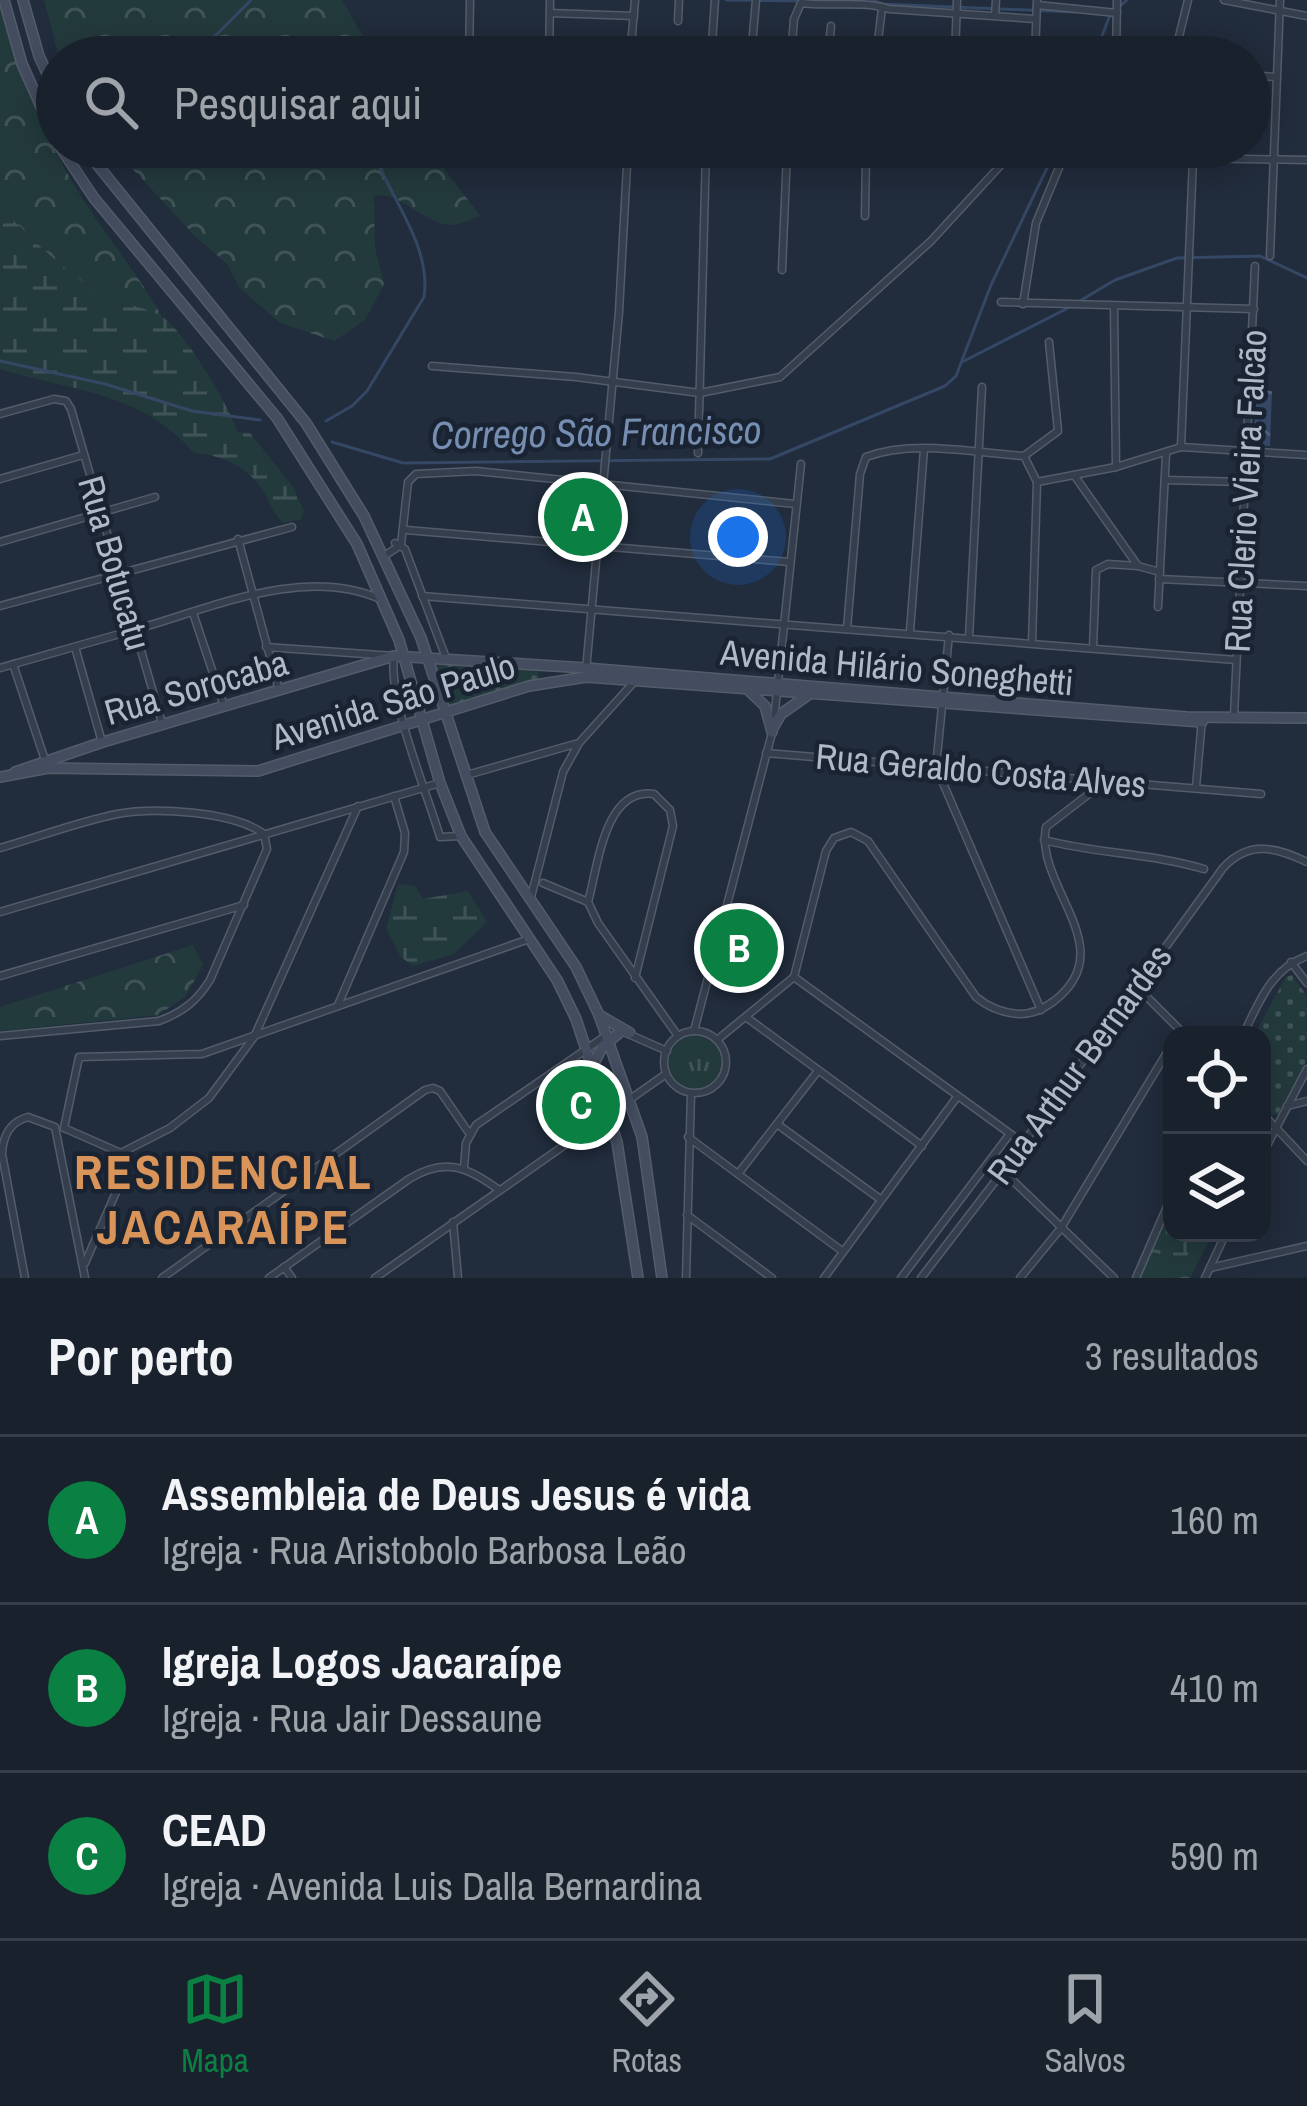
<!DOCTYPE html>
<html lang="pt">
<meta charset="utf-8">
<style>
body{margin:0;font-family:"Archivo Narrow",sans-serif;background:#262e39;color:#f1f3f6}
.controls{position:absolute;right:36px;bottom:36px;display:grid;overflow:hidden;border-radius:24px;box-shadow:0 6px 30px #0003}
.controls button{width:108px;height:108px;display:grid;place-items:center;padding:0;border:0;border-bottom:3px solid #373e49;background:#19212d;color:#f1f3f6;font:60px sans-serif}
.you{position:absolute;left:738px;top:537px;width:42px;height:42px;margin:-30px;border:9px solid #fff;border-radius:50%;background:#1a73e8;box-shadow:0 0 0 18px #1a73e833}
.badge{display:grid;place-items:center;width:78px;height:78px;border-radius:50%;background:#0b8043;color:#fff;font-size:39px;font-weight:700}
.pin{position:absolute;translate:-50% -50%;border:6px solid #fff;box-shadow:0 3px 12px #0006}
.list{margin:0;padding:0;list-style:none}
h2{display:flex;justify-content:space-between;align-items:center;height:156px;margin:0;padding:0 48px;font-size:51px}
h2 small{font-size:39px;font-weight:400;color:#9fa3aa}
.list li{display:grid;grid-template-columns:78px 1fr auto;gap:36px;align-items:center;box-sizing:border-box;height:168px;padding:0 48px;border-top:3px solid #373e49}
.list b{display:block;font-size:45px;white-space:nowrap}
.list p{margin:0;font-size:39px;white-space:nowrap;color:#9fa3aa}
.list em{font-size:39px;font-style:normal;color:#9fa3aa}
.icon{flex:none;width:66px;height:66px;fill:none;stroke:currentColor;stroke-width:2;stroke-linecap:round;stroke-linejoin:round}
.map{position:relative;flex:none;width:1307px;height:1278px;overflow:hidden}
.search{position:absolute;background:#19212d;box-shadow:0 6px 30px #0003;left:36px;right:36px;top:36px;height:132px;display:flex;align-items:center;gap:30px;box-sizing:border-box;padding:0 42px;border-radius:66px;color:#9fa3aa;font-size:45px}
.sheet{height:660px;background:#19212d}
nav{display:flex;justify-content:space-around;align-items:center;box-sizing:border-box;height:168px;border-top:3px solid #373e49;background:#19212d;font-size:33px;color:#9fa3aa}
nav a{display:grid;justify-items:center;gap:6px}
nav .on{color:#0b8043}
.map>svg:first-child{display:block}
.grass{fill:url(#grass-tufts)}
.forest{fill:url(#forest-crowns)}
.wetland{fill:url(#wetland-marsh)}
.park{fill:url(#park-dots)}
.water{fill:url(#water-ripples)}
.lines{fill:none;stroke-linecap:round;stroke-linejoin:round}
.stream{stroke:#344764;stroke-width:3}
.street-casing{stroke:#535c6a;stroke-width:9}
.secondary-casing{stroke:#535c6a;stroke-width:12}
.street{stroke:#353e4c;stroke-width:6}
.secondary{stroke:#434d5f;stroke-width:9}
.labels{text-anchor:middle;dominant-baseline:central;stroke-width:9;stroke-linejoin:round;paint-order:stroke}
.street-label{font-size:36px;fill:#b0b9c8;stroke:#1a2331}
.water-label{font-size:39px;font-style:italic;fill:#768eb2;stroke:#1a2331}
.district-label{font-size:48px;font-weight:bold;letter-spacing:3px;fill:#d9945a;stroke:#1a2331}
</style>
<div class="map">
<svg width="1307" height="1278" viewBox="0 0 1307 1278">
<defs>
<pattern id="grass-tufts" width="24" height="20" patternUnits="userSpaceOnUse" patternTransform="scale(3)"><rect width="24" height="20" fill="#233a3d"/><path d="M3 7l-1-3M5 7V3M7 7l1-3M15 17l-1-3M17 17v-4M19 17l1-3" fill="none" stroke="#405458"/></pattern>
<pattern id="forest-crowns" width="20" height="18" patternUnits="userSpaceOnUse" patternTransform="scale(3)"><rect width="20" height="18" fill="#233a3d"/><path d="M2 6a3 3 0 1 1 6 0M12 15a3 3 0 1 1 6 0" fill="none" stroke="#405458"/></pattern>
<pattern id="wetland-marsh" width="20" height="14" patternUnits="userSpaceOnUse" patternTransform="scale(3)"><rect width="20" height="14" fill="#233a3d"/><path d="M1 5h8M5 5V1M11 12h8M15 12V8" fill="none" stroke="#405458"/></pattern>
<pattern id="park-dots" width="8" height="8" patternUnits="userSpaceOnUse" patternTransform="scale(3)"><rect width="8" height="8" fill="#233a3d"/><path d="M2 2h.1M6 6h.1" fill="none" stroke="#405458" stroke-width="1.8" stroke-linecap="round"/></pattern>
<pattern id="water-ripples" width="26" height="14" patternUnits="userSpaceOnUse" patternTransform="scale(3)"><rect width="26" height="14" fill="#344764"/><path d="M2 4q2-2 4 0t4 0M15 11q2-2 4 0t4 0" fill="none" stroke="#4f5f79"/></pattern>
</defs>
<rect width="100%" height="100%" fill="#212c3c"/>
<circle class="grass" cx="696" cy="1062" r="27"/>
<g class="forest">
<path d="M0 0C18 73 47 145 88 207 113 245 140 277 162 317L105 297 63 268 0 207Z"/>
<polygon points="44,0 342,0 375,57 59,57"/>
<path d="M112 147H428L480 216C471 219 459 225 450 225 422 223 399 190 374 196L375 248 384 284 365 320 334 341 280 323 240 288 226 263 196 237Z"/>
<polygon points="193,945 203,965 185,997 158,1015 0,1031 0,1007"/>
<polygon points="1172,1191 1172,1209 1160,1255 1184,1263 1197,1233 1213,1233 1190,1278 1138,1278 1150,1238"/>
</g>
<g class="wetland">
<path d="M0 207C31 238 62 270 100 293 118 305 142 305 161 316 185 331 229 406 238 432L250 433 293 487 304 511 301 519 283 523C274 514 273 508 267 498 253 469 224 455 194 453 141 391 71 391 0 369Z"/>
<polygon points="398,884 415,886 423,899 468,891 487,922 454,954 413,966 401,957 386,929"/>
<polygon points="1172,1209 1172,1233 1197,1233 1184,1263 1175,1272 1162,1268 1160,1255"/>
</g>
<g class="park">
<polygon points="442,663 537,670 540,677 538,681 448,707 435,669"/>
<polygon points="1292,975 1307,996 1307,1060 1278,1114 1272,1115 1262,1105 1262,1035 1254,1035 1286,977"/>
</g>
<polygon class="water" points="1256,390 1272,391 1270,446 1253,445"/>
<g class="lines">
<g class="stream">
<polyline points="726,0 802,1"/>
<polyline points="872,0 883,4 1074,12"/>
<polyline points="830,1 843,0"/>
<polyline points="1117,9 1127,0"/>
<polyline points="176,57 215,36 251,0"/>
<polyline points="1094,57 1110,15"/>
<polyline points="1078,302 1115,280 1177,258 1260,256 1307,278"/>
<polyline points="0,361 105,384 192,411 260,420"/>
<polyline points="962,362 1070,307"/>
<path d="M326 421 352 406 367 391 424 297C432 244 387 195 372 147"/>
<polyline points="332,442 403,463 770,459 945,386 956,376 991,285 1057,147"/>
</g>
<g class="street-casing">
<g id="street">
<polyline points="1224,0 1307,16"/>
<polyline points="1037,5 1117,13"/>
<polyline points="550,13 634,16"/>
<polyline points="995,15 996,0"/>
<polyline points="678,21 679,0"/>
<polyline points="792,46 830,47"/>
<polyline points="469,57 470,0"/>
<polyline points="549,57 550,0"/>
<polyline points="630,57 635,0"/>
<polyline points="711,57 715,0"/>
<polyline points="751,57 756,0"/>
<path d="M791 57 794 19 801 3C832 7 861 0 889 9L1036 19"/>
<polyline points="828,57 831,26"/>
<polyline points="876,57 882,8"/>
<polyline points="955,57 957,0"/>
<polyline points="1035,57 1037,0"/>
<polyline points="1116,57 1117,0"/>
<polyline points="1174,57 1188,0"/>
<polyline points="1250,75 1275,77"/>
<polyline points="569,147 1307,160"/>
<polyline points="1113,159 1114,147"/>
<polyline points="865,216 866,154"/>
<polyline points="1270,256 1280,0"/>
<polyline points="782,270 787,152"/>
<polyline points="1001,302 1254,309"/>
<polyline points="1023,304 1036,223 1063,158"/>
<polyline points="1114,308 1116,467"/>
<polyline points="432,366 576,377 700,393 780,377 931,241 1011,154"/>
<polyline points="0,414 54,399 66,401 71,409 162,723"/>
<polyline points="1181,447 1193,159"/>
<polyline points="698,453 706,150"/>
<polyline points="1024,456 1058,431 1049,342"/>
<polyline points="1074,475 1138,566 1160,572"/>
<polyline points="0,479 83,455"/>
<polyline points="1165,480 1245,482"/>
<polyline points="1037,482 1116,467 1181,447 1307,455"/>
<polyline points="406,530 790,562"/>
<polyline points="238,539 279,690"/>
<polyline points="0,542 155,497"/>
<polyline points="395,543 405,549 446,658"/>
<polyline points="384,556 401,545 408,482 416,474 476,471 795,504"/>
<polyline points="1159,579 1307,586"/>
<polyline points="422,596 1236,660"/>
<polyline points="0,606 292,527"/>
<polyline points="1158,607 1166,454"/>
<polyline points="193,613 224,706"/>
<path d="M847 629 860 474 866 457C913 439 975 453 1024 456L1037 482 1032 643"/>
<polyline points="910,631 924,449"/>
<polyline points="949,635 936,767 1041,1010"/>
<polyline points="969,638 982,387"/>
<polyline points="75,647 102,742"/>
<path d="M266 647 394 656C388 701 427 792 440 837L461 836"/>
<polyline points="1093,648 1096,570 1108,564 1138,566"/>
<polyline points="13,664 46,763"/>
<path d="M0 668C48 654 96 641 144 627 216 606 306 566 380 599"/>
<polyline points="586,670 619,312 628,147"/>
<polyline points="1234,716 1255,266"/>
<polyline points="774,720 801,464"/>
<polyline points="766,753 1261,794"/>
<polyline points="467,775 575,744"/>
<polyline points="1196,787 1202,719"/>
<path d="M1044 840C1098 854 1150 853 1204 869"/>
<path d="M0 848C38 837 78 822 117 814 154 807 233 811 264 834"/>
<polyline points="543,883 588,902 598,923 678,1036"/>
<polyline points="531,897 563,772 579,743 634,682"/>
<path d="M588 902C598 867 604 787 654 794L670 810 673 826 635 978"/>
<polyline points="0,912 440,783"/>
<polyline points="1291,962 1307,983"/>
<polyline points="0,976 244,905"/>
<polyline points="794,977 1023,1143"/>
<polyline points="1135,985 1185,1035"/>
<polyline points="338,1005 404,852 405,833 394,796"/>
<polyline points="746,1017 922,1146"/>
<polyline points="694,1031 772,733"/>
<circle cx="695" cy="1062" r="31"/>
<polyline points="626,1033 667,1051"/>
<path d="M1243 1035C1259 1002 1271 969 1307 956"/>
<path d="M0 1036 159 1021C183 1012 197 1001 210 980L267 849 264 834"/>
<path d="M717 1040 794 977 826 851 834 838 851 832 868 841 976 997C988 1007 1003 1013 1019 1014 1033 1014 1043 1009 1054 1001 1123 948 1034 887 1046 827L1107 780"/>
<polyline points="1287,1106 1307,1101"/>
<polyline points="1262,1113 1307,1161"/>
<polyline points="777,1124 880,1199"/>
<polyline points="64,1128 79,1057 202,1054 529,939"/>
<polyline points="64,1128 121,1153"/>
<polyline points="688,1137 842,1251"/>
<polyline points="121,1153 170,1128 209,1098 254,1037 358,806"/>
<polyline points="1262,1155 1307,1069"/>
<polyline points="464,1168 466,1143 476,1125 607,1035"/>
<polyline points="1004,1172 1114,1278"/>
<polyline points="738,1174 817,1072"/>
<polyline points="687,1215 772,1278"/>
<polyline points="453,1222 458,1278"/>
<polyline points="85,1263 117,1190 121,1153"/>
<polyline points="284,1267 292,1278"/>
<polyline points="1210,1268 1307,1246"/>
<path d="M25 1278 2 1154C3 1135 10 1122 28 1117L55 1127 85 1278"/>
<polyline points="162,1278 425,1090 433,1088 440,1091 469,1133"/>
<path d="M269 1278 409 1179C445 1157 468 1167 499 1190"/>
<polyline points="375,1278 666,1074"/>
<polyline points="686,1278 691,1093"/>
<polyline points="824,1278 957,1097"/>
<polyline points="901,1278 1009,1135"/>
<path d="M921 1278 1003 1171 1223 868C1249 840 1276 847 1307 862"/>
<polyline points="1020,1278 1061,1228 1172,1044"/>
<polyline points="1136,1278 1172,1195"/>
<polyline points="1205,1278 1226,1233"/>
</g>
</g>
<g class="secondary-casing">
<g id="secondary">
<polyline points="4,0 22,64 57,142"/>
<polyline points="23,0 39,56 57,95"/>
<polyline points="60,147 94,198 277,418 357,544 399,640 440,783 461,836 557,980 576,1019 617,1142 638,1278"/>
<polyline points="83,147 306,423 364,516 421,638 485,832 576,967 599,1015 642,1137 662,1278"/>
<polyline points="747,689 765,706 772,732"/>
<polyline points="773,728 781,714 808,695"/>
<polyline points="15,772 103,742 394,656 586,668 1187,717 1307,718"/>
<polyline points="0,777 48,768 258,771 529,686 586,677 1202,722"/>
<polyline points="599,1015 630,1033"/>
<polyline points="592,1067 603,1046 619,1033"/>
</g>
</g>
<use href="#street" class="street"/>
<use href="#secondary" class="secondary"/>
</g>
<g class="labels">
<g class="street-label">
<text transform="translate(1245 491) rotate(-87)">Rua Clerio Vieira Falcão</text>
<text transform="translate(115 563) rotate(74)">Rua Botucatu</text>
<text transform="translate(897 667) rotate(5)">Avenida Hilário Soneghetti</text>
<text transform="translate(196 687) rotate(-16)">Rua Sorocaba</text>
<text transform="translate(393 701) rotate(-17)">Avenida São Paulo</text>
<text transform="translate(981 770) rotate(5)">Rua Geraldo Costa Alves</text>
<text transform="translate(1079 1064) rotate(-54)">Rua Arthur Bernardes</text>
</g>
<g class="water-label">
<text transform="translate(596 432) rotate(-1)">Corrego São Francisco</text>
</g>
<g class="district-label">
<text x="224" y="1171">RESIDENCIAL<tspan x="224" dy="55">JACARAÍPE</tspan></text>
</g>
</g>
</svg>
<div class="controls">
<button><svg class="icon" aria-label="locate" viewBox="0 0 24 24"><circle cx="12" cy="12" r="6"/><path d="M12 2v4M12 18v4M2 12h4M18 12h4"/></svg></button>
<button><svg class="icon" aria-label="layers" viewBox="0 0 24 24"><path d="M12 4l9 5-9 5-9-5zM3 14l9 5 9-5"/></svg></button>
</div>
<div class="you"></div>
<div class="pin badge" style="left:583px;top:517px">A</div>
<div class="pin badge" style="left:739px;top:948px">B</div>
<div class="pin badge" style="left:581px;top:1105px">C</div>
<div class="search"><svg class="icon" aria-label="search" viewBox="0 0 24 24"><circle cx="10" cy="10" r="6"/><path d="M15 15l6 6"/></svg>Pesquisar aqui</div>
</div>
<section class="sheet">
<h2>Por perto<small>3 resultados</small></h2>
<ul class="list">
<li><span class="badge">A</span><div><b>Assembleia de Deus Jesus é vida</b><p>Igreja · Rua Aristobolo Barbosa Leão</p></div><em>160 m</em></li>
<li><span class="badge">B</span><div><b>Igreja Logos Jacaraípe</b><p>Igreja · Rua Jair Dessaune</p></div><em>410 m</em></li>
<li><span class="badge">C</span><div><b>CEAD</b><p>Igreja · Avenida Luis Dalla Bernardina</p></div><em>590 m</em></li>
</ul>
</section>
<nav>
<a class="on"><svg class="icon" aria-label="map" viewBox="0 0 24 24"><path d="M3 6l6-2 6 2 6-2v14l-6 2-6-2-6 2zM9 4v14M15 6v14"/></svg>Mapa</a>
<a><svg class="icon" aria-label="directions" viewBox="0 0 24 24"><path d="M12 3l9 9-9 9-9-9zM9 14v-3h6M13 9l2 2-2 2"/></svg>Rotas</a>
<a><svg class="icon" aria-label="saved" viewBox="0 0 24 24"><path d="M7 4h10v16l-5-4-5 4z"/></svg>Salvos</a>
</nav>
